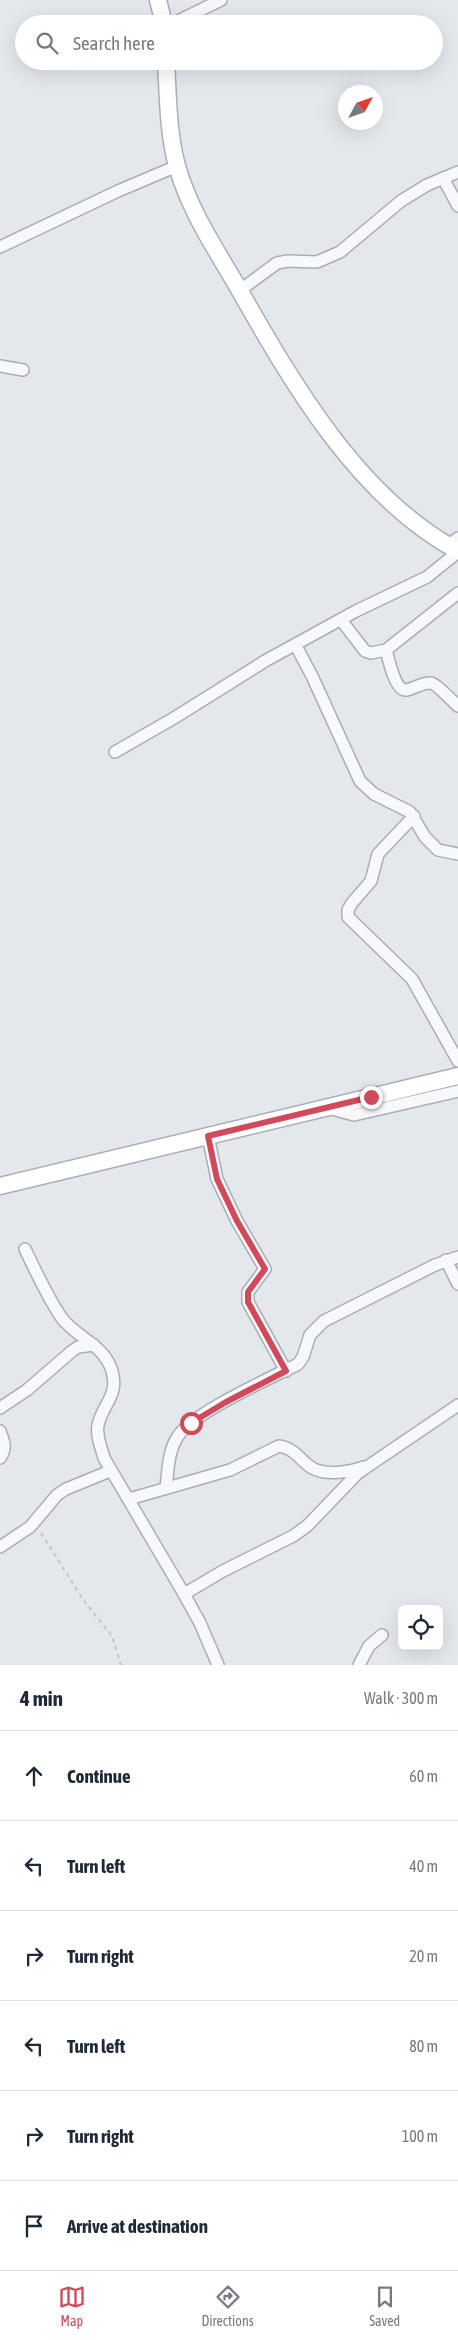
<!DOCTYPE html>
<meta charset="utf-8">
<style>
body{margin:0;font-family:"Asap Condensed",sans-serif;background:#f2f2f3;color:#1f2937}
.controls{position:absolute;right:15px;bottom:15px;display:grid;overflow:hidden;border-radius:8px;box-shadow:0 5px 20px #0002}
.controls button{width:45px;height:45px;display:grid;place-items:center;padding:0;border:0;border-bottom:1px solid #e0e1e3;background:#fff;color:#1f2937;font:25px sans-serif}
.compass{position:absolute;left:338px;top:85px;width:45px;height:45px;border-radius:50%;background:#fff;box-shadow:0 5px 20px #0002;rotate:50deg}
.stop{position:absolute;width:15px;height:15px;margin:-11px;border:4px solid #d1495b;border-radius:50%;background:#fff}
.stop.end{background:#d1495b;border-color:#fff;box-shadow:0 1px 5px #0008}
.list{margin:0;padding:0;list-style:none}
h2{display:flex;justify-content:space-between;align-items:center;height:65px;margin:0;padding:0 20px;font-size:21px}
h2 small{font-size:16px;font-weight:400;color:#747a83}
.list li{display:grid;grid-template-columns:32px 1fr auto;gap:15px;align-items:center;box-sizing:border-box;height:90px;padding:0 20px;border-top:1px solid #e0e1e3}
.list b{display:block;font-size:19px;white-space:nowrap}
.list em{font-size:16px;font-style:normal;color:#747a83}
.icon{flex:none;width:28px;height:28px;fill:none;stroke:currentColor;stroke-width:2;stroke-linecap:round;stroke-linejoin:round}
.map{position:relative;flex:none;width:458px;height:1665px;overflow:hidden}
.search{position:absolute;background:#fff;box-shadow:0 5px 20px #0002;left:15px;right:15px;top:15px;height:55px;display:flex;align-items:center;gap:12px;box-sizing:border-box;padding:0 18px;border-radius:28px;color:#747a83;font-size:19px}
.sheet{height:605px;background:#fff}
nav{display:flex;justify-content:space-around;align-items:center;box-sizing:border-box;height:70px;border-top:1px solid #e0e1e3;background:#fff;font-size:14px;color:#747a83}
nav a{display:grid;justify-items:center;gap:2px}
nav .on{color:#d1495b}
.map>svg:first-child{display:block}
.lines{fill:none;stroke-linecap:round;stroke-linejoin:round}
.street-casing{stroke:#a9aeb7;stroke-width:14}
.secondary-casing{stroke:#a9aeb7;stroke-width:19}
.path{stroke:#c2c5cb;stroke-width:2;stroke-dasharray:4 4;stroke-linecap:butt}
.street{stroke:#f7f8fa;stroke-width:11}
.secondary{stroke:#fff;stroke-width:16}
.route{stroke:#d1495b;stroke-width:6}
</style>
<div class="map">
<svg width="458" height="1665" viewBox="0 0 458 1665">
<rect width="100%" height="100%" fill="#e4e7ec"/>
<g class="lines">
<g class="street-casing">
<g id="street">
<polyline points="172,24 221,0"/>
<polyline points="443,178 458,206"/>
<polyline points="0,247 118,191 177,166"/>
<polyline points="239,291 277,263 288,261 317,262 340,252 401,201 427,185 458,172"/>
<polyline points="0,366 23,370"/>
<polyline points="448,546 458,538"/>
<polyline points="341,620 365,651 371,653 386,650 458,593"/>
<polyline points="296,646 312,676 360,781 374,794 410,812 425,837 438,850 458,854"/>
<path d="M386 650C389 660 395 692 407 690 415 688 423 682 431 683 437 684 452 701 458 706"/>
<polyline points="115,752 174,718 265,661 356,611 427,577 458,552"/>
<polyline points="414,816 378,854 371,881 352,903 348,910 348,917 412,979 458,1061"/>
<polyline points="328,1108 354,1115 458,1091"/>
<polyline points="208,1136 217,1179 237,1221 265,1269 248,1292 248,1302 286,1371"/>
<path d="M25 1249C36 1272 47 1296 61 1317 76 1338 104 1344 112 1371 119 1396 103 1403 98 1425 96 1436 101 1447 104 1458L184 1594 200 1623 218 1665"/>
<polyline points="446,1260 458,1284"/>
<polyline points="0,1408 27,1390 72,1351 78,1347 94,1345"/>
<path d="M0 1431C4 1442 7 1448 0 1458"/>
<path d="M166 1488C168 1471 168 1451 178 1436 196 1411 269 1379 298 1364L303 1357 310 1335 324 1321 435 1265 458 1257"/>
<path d="M129 1499 230 1470 279 1446C294 1448 300 1460 312 1468 326 1476 349 1472 364 1467"/>
<polyline points="0,1547 30,1527 57,1495 66,1489 110,1471"/>
<polyline points="184,1594 223,1571 293,1536 307,1526 358,1473 458,1405"/>
<polyline points="359,1665 369,1646 382,1635"/>
</g>
</g>
<g class="secondary-casing">
<g id="secondary">
<polyline points="158,0 164,24"/>
<path d="M166 61C168 96 168 133 177 166 190 212 217 251 240 291 294 386 359 498 458 551"/>
<polyline points="0,1186 458,1076"/>
</g>
</g>
<polyline class="path" points="41,1533 84,1601 112,1636 121,1665"/>
<use href="#street" class="street"/>
<use href="#secondary" class="secondary"/>
</g>
<g class="lines">
<polyline class="route" points="191,1423 226,1402 286,1371 248,1302 248,1292 265,1269 237,1221 217,1179 208,1136 371,1097"/>
</g>
</svg>
<div class="controls">
<button><svg class="icon" aria-label="locate" viewBox="0 0 24 24"><circle cx="12" cy="12" r="6"/><path d="M12 2v4M12 18v4M2 12h4M18 12h4"/></svg></button>
</div>
<svg class="compass" viewBox="-18 -18 36 36"><path d="M0-13l5 13h-10z" fill="#e53935"/><path d="M0 13l5-13h-10z" fill="#747a83"/></svg>
<div class="stop" style="left:191px;top:1423px"></div>
<div class="stop end" style="left:371px;top:1097px"></div>
<div class="search"><svg class="icon" aria-label="search" viewBox="0 0 24 24"><circle cx="10" cy="10" r="6"/><path d="M15 15l6 6"/></svg>Search here</div>
</div>
<section class="sheet">
<h2>4 min<small>Walk · 300 m</small></h2>
<ul class="list">
<li><svg class="icon" aria-label="ahead" viewBox="0 0 24 24"><path d="M12 20V5M6 11l6-6 6 6"/></svg><div><b>Continue</b></div><em>60 m</em></li>
<li><svg class="icon" aria-label="left" viewBox="0 0 24 24"><path d="M17 20v-9H6M10 6l-5 5 5 5"/></svg><div><b>Turn left</b></div><em>40 m</em></li>
<li><svg class="icon" aria-label="right" viewBox="0 0 24 24"><path d="M7 20v-9h11M14 6l5 5-5 5"/></svg><div><b>Turn right</b></div><em>20 m</em></li>
<li><svg class="icon" aria-label="left" viewBox="0 0 24 24"><path d="M17 20v-9H6M10 6l-5 5 5 5"/></svg><div><b>Turn left</b></div><em>80 m</em></li>
<li><svg class="icon" aria-label="right" viewBox="0 0 24 24"><path d="M7 20v-9h11M14 6l5 5-5 5"/></svg><div><b>Turn right</b></div><em>100 m</em></li>
<li><svg class="icon" aria-label="arrive" viewBox="0 0 24 24"><path d="M6 21V4h12l-3 4 3 4H6"/></svg><div><b>Arrive at destination</b></div></li>
</ul>
</section>
<nav>
<a class="on"><svg class="icon" aria-label="map" viewBox="0 0 24 24"><path d="M3 6l6-2 6 2 6-2v14l-6 2-6-2-6 2zM9 4v14M15 6v14"/></svg>Map</a>
<a><svg class="icon" aria-label="directions" viewBox="0 0 24 24"><path d="M12 3l9 9-9 9-9-9zM9 14v-3h6M13 9l2 2-2 2"/></svg>Directions</a>
<a><svg class="icon" aria-label="saved" viewBox="0 0 24 24"><path d="M7 4h10v16l-5-4-5 4z"/></svg>Saved</a>
</nav>
